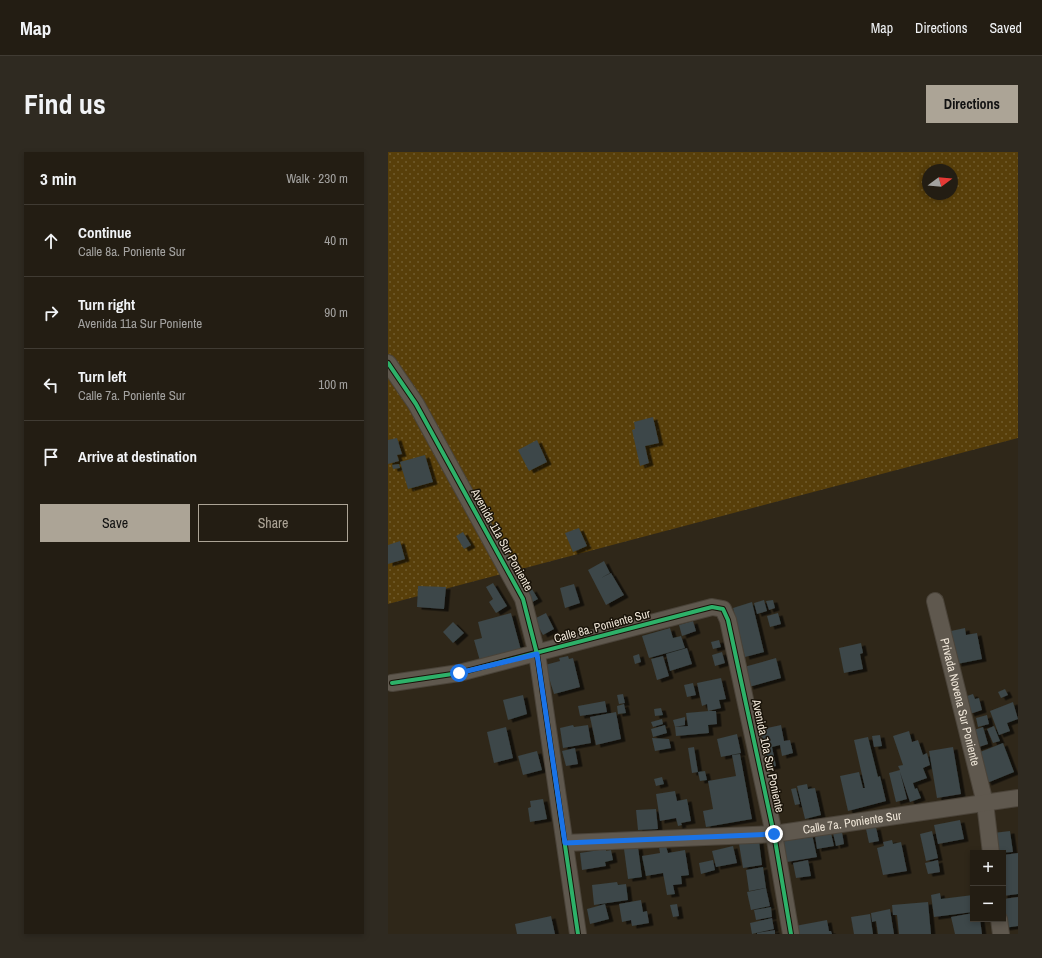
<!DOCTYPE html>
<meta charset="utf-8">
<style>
body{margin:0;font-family:"Archivo Narrow",sans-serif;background:#2f2a21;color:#f1f3f6}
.controls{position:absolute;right:12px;bottom:12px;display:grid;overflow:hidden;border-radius:0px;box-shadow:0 2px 6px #0003}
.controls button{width:36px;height:36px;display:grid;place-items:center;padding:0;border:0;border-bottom:1px solid #403b33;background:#231d13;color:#f1f3f6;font:20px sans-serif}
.compass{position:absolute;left:534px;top:12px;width:36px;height:36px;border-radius:50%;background:#231d13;box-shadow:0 2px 6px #0003;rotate:74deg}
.stop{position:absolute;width:12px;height:12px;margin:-9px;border:3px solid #1a73e8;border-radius:50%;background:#fff}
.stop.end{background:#1a73e8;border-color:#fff;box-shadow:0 1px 4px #0008}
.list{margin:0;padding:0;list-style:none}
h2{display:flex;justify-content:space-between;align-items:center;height:52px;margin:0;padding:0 16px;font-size:17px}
h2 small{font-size:13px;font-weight:400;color:#a3a2a0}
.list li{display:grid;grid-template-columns:26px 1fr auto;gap:12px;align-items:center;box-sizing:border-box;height:72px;padding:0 16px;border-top:1px solid #403b33}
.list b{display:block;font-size:15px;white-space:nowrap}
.list p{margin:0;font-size:13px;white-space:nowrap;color:#a3a2a0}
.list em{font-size:13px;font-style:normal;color:#a3a2a0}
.actions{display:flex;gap:8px;padding:12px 16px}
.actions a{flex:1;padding:9px 0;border:1px solid #aca496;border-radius:0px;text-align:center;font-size:14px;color:#aca496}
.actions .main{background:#aca496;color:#111}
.icon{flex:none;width:22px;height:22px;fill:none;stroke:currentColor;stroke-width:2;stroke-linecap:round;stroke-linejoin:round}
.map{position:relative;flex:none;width:630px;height:782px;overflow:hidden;border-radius:0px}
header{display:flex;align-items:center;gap:24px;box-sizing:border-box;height:56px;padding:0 20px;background:#231d13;border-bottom:1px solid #403b33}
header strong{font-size:19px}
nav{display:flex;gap:22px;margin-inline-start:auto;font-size:14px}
.intro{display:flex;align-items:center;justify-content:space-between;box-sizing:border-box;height:96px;padding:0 24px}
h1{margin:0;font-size:28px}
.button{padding:10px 18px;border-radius:0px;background:#aca496;color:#111;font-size:14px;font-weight:700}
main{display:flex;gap:24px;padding:0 24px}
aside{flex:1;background:#231d13;border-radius:0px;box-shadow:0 2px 6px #0003}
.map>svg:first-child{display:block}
.grass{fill:url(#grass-dots);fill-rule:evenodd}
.building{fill:#3c4648;filter:url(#shadow)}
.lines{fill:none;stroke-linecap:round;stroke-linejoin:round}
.street-casing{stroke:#4a4339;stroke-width:18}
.street{stroke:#5f584e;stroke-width:16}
.cycleway-casing{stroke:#191309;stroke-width:6}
.cycleway{stroke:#2db169;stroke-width:4}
.route{stroke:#1a73e8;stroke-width:5}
.labels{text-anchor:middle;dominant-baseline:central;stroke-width:3;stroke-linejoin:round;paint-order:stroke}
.street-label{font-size:12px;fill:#f0e7d9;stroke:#191309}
</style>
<header>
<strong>Map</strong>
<nav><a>Map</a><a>Directions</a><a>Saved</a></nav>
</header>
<div class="intro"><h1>Find us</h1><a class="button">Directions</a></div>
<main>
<aside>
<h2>3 min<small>Walk · 230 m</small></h2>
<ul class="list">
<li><svg class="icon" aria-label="ahead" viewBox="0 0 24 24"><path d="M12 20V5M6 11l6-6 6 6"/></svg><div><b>Continue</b><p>Calle 8a. Poniente Sur</p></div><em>40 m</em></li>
<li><svg class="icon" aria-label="right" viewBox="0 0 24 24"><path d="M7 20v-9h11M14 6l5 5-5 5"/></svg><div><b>Turn right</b><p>Avenida 11a Sur Poniente</p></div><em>90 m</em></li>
<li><svg class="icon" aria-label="left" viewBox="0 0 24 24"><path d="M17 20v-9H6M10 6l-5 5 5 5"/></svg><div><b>Turn left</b><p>Calle 7a. Poniente Sur</p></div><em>100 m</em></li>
<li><svg class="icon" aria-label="arrive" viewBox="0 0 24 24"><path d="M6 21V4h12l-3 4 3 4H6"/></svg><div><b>Arrive at destination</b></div></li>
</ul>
<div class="actions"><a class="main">Save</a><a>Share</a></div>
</aside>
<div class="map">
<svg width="630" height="782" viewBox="0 0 630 782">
<defs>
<pattern id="grass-dots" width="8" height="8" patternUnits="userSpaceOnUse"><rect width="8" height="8" fill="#583f0a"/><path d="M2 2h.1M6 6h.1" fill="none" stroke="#705b2d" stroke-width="1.8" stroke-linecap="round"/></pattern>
<filter id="shadow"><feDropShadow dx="4.5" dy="2.5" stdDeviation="0" flood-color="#0009"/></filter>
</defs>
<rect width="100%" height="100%" fill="#2f2719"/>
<path class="grass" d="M0 0H630V286L0 452ZM540 18H564V42H540Z"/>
<g class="building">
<polygon points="265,265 271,291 257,294 261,311 252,314 244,278 247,277 246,270"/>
<polygon points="9,286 14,302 9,303 11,309 0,312 0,288"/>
<polygon points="149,288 159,310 141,319 130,298"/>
<polygon points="37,303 45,330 20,337 12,310"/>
<polygon points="11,312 12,316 5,317 4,313"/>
<polygon points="191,376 199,394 185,400 177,381"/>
<polygon points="75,380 83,393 76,397 68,384"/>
<polygon points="12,389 17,407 0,412 0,393"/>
<polygon points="216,409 222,421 213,426 223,421 236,443 218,453 200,418"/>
<polygon points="105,431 119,454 108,461 101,450 105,447 98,435"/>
<polygon points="186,432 192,451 177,456 172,436"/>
<polygon points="30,434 58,435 56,457 29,455"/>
<polygon points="144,437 150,447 141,452 135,443"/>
<polygon points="376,448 379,459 369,462 366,451"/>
<polygon points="385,448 387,456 381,458 378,449"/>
<polygon points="364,450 376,500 357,505 345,456"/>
<polygon points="123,461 133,498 92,509 86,488 94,486 90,470"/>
<polygon points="158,461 166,477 155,483 146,467"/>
<polygon points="390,461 393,472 382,475 379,464"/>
<polygon points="305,469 308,479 294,484 291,473"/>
<polygon points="65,470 76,481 65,491 55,480"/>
<polygon points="282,476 285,486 293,484 297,496 261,506 254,484"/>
<polygon points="577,476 578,483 589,481 594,507 569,512 563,479"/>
<polygon points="331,488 333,495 325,497 323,490"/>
<polygon points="473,491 475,501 472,502 475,517 456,521 451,496"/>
<polygon points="299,496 304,512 282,519 278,502"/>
<polygon points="334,500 337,511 327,514 324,503"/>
<polygon points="251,502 253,510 247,512 245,504"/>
<polygon points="180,504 181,507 185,506 192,535 166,542 157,513 172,509 171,506"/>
<polygon points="275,504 281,524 269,528 263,507"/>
<polygon points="388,506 393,526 361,535 356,515"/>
<polygon points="333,526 338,547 331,548 333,556 320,559 319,552 314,554 309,531"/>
<polygon points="305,531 308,543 299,545 296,533"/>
<polygon points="617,537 620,543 613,546 610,540"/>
<polygon points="235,542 237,551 231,552 229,543"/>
<polygon points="585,542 587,547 591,546 594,558 582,562 576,545"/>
<polygon points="135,543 139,562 120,568 115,548"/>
<polygon points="217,549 219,560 192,564 190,554"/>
<polygon points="625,550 630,567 619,571 622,579 611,583 602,559"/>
<polygon points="236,552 238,561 230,562 229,554"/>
<polygon points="273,556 275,563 267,564 266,557"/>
<polygon points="321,559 328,559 329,572 320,573 321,581 288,584 287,575 300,574 298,561"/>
<polygon points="228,560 233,587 208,593 202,565"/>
<polygon points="599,563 601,572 590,575 588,566"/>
<polygon points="297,565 297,573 287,575 285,568"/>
<polygon points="274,567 275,572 265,575 263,570"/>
<polygon points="185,573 186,575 200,573 203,591 175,596 172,576"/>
<polygon points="277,573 279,581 265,585 263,577"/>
<polygon points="393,573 396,589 402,588 405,601 394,604 392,593 384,595 388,614 378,616 370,578"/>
<polygon points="606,574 612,589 605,591 599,577"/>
<polygon points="118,575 125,606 106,611 99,580"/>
<polygon points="595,575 600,592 588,596 583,579"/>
<polygon points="521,579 524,590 530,588 535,603 539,601 542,613 535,616 539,626 525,631 527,637 529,636 533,646 522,650 512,620 519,647 508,650 501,621 512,618 510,614 515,613 505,584"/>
<polygon points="349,582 353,601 333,605 329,587"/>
<polygon points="492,583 494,594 486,595 484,584"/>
<polygon points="480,585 490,625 492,624 498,649 460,659 452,624 471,620 475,636 477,636 466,588"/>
<polygon points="264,586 281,587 283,596 267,599"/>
<polygon points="615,591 626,620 599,631 587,602"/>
<polygon points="306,595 310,620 304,621 300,596"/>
<polygon points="565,595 573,642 549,646 541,599"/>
<polygon points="187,596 190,612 178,614 174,599"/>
<polygon points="149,599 154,618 135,623 130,604"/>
<polygon points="352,602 364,667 318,675 315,659 325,657 320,629 348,624 344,603"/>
<polygon points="317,619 319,628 312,629 310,620"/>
<polygon points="274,625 276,632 268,634 266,627"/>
<polygon points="419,632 420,637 427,636 433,663 417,667 409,634"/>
<polygon points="408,636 412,652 407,653 403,637"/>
<polygon points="287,639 289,649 299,647 303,669 293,671 294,673 290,674 288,666 272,669 268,642"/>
<polygon points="155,647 159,667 142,670 140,656 143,655 142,649"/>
<polygon points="268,657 270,677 250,678 248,658"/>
<polygon points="572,668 576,687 550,692 546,673"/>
<polygon points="488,675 491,689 481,691 478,677"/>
<polygon points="544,679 550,706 538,709 532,682"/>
<polygon points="622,679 625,700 608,701 605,681"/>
<polygon points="454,680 456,692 448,694 445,681"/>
<polygon points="443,681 446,694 429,697 427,684"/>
<polygon points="424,682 429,705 399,710 395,688"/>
<polygon points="504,688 505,692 513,690 519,719 495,723 489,696 496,694 495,690"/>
<polygon points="371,689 374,713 355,716 351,692"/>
<polygon points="278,694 280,701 297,698 301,723 293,724 294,732 285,733 287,742 279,743 275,721 258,724 254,704 272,701 271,695"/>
<polygon points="345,694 349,711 328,715 324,699"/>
<polygon points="250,695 254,725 240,727 236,697"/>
<polygon points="218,697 218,699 223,698 225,708 217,710 218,714 194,718 192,701"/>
<polygon points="630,701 630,742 615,744 615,703"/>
<polygon points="325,708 327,718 313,722 311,711"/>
<polygon points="420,708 423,724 408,726 405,711"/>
<polygon points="550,708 552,720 540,722 537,711"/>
<polygon points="375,715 378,736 361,739 358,718"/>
<polygon points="229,730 230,733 238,732 240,748 206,753 204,733"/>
<polygon points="378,736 382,754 363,758 359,740"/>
<polygon points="552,741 553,747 585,743 585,760 546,765 543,743"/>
<polygon points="630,745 630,774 616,776 615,747"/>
<polygon points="253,748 255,760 259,759 261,771 244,774 243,768 234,770 231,752"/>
<polygon points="540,750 543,782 511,782 509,763 505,763 504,753"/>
<polygon points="217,752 221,767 202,772 199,757"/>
<polygon points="289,752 291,764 285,765 282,753"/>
<polygon points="383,755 384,765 368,768 366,758"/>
<polygon points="502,757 506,782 490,782 488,769 484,770 483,761"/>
<polygon points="585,761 585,767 592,767 594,782 567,782 563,765"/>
<polygon points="482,762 485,782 466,782 463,765"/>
<polygon points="163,764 167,782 129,782 127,772"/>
<polygon points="384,766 386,777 364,782 362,771"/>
<polygon points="439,768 441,779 443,779 444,782 409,782 407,774"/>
<polygon points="387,778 387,782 369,782 369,781"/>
</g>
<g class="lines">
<g class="street-casing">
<g id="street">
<polyline points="0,211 28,252 135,447 149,502 190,782"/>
<path id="s1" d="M547 449 597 651 603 701"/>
<polyline points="4,531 71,521 324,455 335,457 340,468 386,682 403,782"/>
<path id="s2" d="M177 691 386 682 630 646"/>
<polyline points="611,767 613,782"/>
</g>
</g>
<use href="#street" class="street"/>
<g class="cycleway-casing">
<g id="cycleway">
<polyline points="0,211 28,252 135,447 149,502 190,782"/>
<polyline points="4,531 71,521 324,455 335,457 340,468 386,682 403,782"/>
</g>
</g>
<use href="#cycleway" class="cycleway"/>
</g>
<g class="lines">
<polyline class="route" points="71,521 149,502 177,691 386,682"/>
</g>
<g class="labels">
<g class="street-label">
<text transform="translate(114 388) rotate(61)">Avenida 11a Sur Poniente</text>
<text transform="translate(214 474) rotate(-15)">Calle 8a. Poniente Sur</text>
<text stroke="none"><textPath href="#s1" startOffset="104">Privada Novena Sur Poniente</textPath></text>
<text transform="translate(380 604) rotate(78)">Avenida 10a Sur Poniente</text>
<text stroke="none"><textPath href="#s2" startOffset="288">Calle 7a. Poniente Sur</textPath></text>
</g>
</g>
</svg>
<div class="controls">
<button>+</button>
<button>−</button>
</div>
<svg class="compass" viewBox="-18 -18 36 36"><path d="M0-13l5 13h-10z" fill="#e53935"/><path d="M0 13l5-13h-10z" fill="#a3a2a0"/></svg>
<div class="stop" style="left:71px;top:521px"></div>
<div class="stop end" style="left:386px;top:682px"></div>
</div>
</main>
